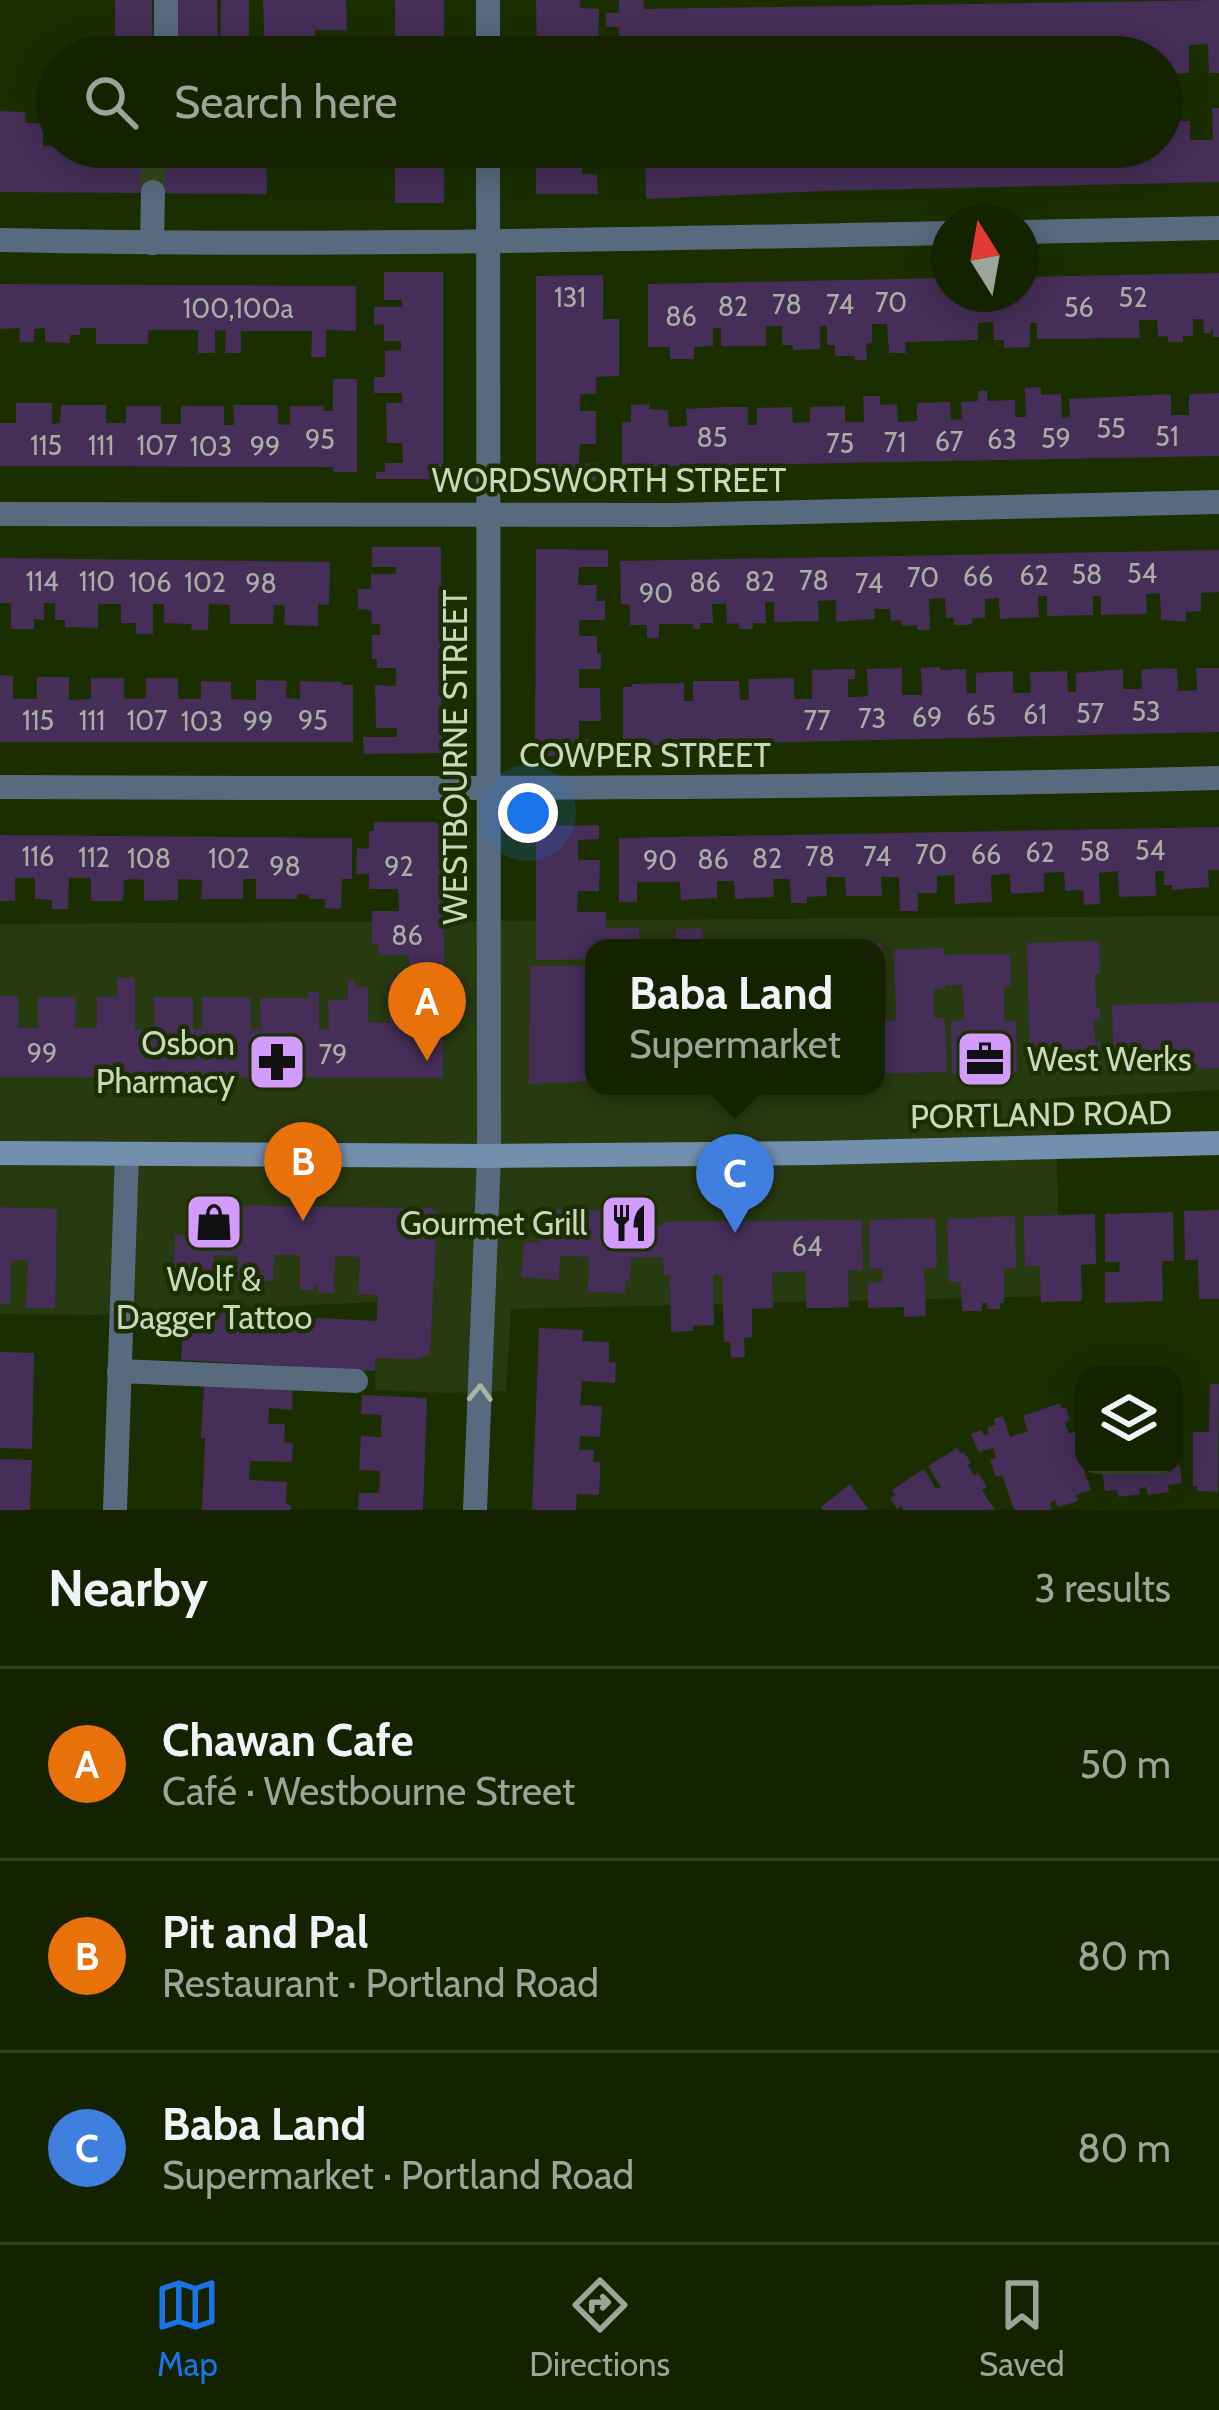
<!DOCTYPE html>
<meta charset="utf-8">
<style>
body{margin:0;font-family:Cabin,sans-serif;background:#1d2a0a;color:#f1f3f6}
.controls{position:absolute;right:36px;bottom:36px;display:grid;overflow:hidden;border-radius:24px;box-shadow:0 6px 30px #0003}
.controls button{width:108px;height:108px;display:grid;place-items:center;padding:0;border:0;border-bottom:3px solid #333f22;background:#142200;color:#f1f3f6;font:60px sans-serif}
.compass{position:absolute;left:931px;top:204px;width:108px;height:108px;border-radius:50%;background:#142200;box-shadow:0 6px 30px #0003;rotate:349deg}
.you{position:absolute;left:528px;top:813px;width:42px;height:42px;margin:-30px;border:9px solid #fff;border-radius:50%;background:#1a73e8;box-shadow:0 0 0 18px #1a73e833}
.badge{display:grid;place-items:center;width:78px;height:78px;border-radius:50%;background:#1a73e8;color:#fff;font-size:39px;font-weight:700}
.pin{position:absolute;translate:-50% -99px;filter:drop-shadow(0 3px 6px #0008)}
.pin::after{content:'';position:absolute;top:63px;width:42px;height:36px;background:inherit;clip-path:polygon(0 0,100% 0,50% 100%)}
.popup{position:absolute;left:585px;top:939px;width:300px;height:156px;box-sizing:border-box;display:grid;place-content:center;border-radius:24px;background:#142200;filter:drop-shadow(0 3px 9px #0005);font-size:39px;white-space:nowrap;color:#9da499}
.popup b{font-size:45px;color:#f1f3f6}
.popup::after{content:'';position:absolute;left:50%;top:100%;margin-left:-24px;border:24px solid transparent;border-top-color:#142200}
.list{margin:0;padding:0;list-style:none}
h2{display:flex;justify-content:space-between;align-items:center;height:156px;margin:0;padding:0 48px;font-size:51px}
h2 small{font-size:39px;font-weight:400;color:#9da499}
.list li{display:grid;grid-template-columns:78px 1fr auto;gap:36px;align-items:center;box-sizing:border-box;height:192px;padding:0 48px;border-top:3px solid #333f22}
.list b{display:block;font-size:45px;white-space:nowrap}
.list p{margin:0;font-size:39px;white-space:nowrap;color:#9da499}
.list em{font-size:39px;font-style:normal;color:#9da499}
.icon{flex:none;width:66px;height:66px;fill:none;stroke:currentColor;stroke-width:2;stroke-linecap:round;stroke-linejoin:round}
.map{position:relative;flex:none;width:1219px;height:1510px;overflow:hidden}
.search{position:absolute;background:#142200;box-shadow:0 6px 30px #0003;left:36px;right:36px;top:36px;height:132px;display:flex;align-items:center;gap:30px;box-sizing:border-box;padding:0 42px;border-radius:66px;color:#9da499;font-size:45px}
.sheet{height:732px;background:#142200}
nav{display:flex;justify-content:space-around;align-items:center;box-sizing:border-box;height:168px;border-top:3px solid #333f22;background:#142200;font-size:33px;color:#9da499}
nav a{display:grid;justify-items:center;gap:6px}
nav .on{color:#1a73e8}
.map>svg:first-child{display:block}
.built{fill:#283a10;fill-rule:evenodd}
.building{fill:#452e57}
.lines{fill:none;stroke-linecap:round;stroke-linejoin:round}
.street-tunnel{stroke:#35471c;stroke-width:24;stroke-dasharray:24 12;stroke-linecap:butt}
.street{stroke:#586a7d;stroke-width:24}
.secondary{stroke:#7290ae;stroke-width:24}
.oneway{stroke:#a8b6aa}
.labels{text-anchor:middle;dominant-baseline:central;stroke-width:9;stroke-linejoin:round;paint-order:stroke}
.number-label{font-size:27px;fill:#a9ada4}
.street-label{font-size:33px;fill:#cad7bd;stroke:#1b2e00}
.poi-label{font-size:33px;fill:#cad7bd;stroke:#1b2e00;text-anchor:end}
</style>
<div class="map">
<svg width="1219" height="1510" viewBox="0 0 1219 1510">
<rect width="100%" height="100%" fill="#1b2e00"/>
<path class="built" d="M1219 916V1090L1056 1098 1059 1296 511 1309 506 1391 447 1393 375 1390 377 1302 94 1315 0 1314V924ZM594 948H876V1086H594Z"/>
<g class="building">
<polygon points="115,0 152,0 153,57 115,57"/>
<polygon points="177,0 217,0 218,57 177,57"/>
<polygon points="221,0 249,0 249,57 220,57"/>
<polygon points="263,0 346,0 347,30 315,30 315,36 296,37 295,50 284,51 284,57 265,57"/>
<rect x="395" y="0" width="49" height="57"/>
<polygon points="536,0 580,0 580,8 599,9 598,46 581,46 582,57 537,57"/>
<polygon points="619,0 643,0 644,9 1219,0 1219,73 1209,73 1208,44 1189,45 1189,73 1166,74 1166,62 1162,62 1162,57 1148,57 1148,44 1129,45 1129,57 1083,57 1083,46 1073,47 1073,57 1038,57 1038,47 1028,47 1019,48 1019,57 974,57 973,48 965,48 965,57 875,57 875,51 863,52 864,57 820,57 820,52 802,52 802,57 707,57 707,54 690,54 690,57 619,57 619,27 606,27 606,13 619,13"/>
<polygon points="1212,108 1219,108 1219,182 822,191 646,199 645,153 617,152 617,147 702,147 702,151 721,151 721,147 1162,147 1162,121 1190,121 1190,140 1213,140"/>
<polygon points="0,111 25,112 26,123 43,123 43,146 266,147 267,194 0,192"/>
<rect x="395" y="147" width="49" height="56"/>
<polygon points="536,147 582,147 582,174 597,174 598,194 536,194"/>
<polygon points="384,272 443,272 443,479 376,479 376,472 385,472 385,463 403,463 402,443 387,443 386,403 402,403 402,393 374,393 374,377 385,377 385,351 401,350 401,341 384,341 384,324 374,325 374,307 402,307 402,300 384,300"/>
<polygon points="1219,273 1219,337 1213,337 1213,327 1210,333 1204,333 1203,319 1193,319 1193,336 1183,336 1183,342 1168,342 1168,336 1158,337 1157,320 1139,320 1140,338 1037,339 1037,323 1030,323 1030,347 1004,348 1004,340 994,340 993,322 978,323 978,340 905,342 906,353 889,353 887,324 872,324 872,343 866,344 867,360 854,360 855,356 835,356 835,345 827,345 827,326 820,326 820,349 793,350 793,345 782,345 782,326 766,326 766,346 721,346 721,328 713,328 713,346 694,347 694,359 670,359 670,347 648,347 648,284 949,278 949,294 1021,294 1021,277"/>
<polygon points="603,275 603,319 619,319 619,376 596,377 596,394 580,394 580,411 596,411 596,444 580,444 579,464 597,463 596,481 536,480 536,276"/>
<polygon points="0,284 356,286 356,331 326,330 326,357 311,357 312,331 241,331 241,353 225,353 226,331 215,330 215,353 198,353 198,330 148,330 148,344 96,344 96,328 80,328 80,335 70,335 70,343 45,342 45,328 34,329 34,342 19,342 20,328 0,329"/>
<polygon points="333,379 357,379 357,472 333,472 333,467 0,466 0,423 16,423 16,403 52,403 52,424 60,423 61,405 106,405 106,423 126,423 126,406 161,406 161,424 181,424 181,406 224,406 224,425 234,425 233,405 278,405 278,424 290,425 290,406 323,406 324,411 333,411"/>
<polygon points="1041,387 1041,395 1061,394 1062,418 1070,417 1069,399 1171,394 1171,415 1189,415 1189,394 1219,393 1219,456 622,467 622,422 631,422 631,405 650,404 649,409 668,410 669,427 687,426 686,409 722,407 748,407 748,425 757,425 757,408 792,407 793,423 810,422 810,407 845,406 845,422 864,422 863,396 880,396 880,405 897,404 898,422 917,421 917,403 950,402 951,420 962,419 961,402 978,401 978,391 987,391 987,401 1015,400 1015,417 1026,417 1025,388"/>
<polygon points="372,547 441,547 442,753 364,754 363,737 397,737 397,728 376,728 375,685 396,686 396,668 377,668 377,659 372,659 372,635 380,635 380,624 372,624 371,610 358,609 358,589 371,589 371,574 396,574 396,567 372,567"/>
<polygon points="536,549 608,550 608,567 579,567 578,585 597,585 596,601 605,601 605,620 579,620 579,636 597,636 597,654 601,653 601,669 579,669 579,688 600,688 601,721 579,721 579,739 598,739 599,756 542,756 535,751"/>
<polygon points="1219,550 1219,592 1201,593 1201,611 1186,612 1186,622 1161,620 1160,593 1146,594 1147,614 1101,615 1101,596 1093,596 1093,615 1047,616 1047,596 1038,596 1039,617 1000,619 999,598 985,599 985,618 972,618 972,624 965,625 954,625 954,618 946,618 945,598 929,599 930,630 917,630 917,625 902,626 901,620 891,621 890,609 874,609 875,619 836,622 836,600 818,601 819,621 774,622 774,602 765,602 766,623 753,623 753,629 739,629 739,623 727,624 726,604 712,604 713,623 700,623 700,629 693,629 693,624 659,624 659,638 647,638 647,625 630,625 630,605 621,604 620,561"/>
<polygon points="0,558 330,562 329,605 318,604 318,626 284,625 285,606 274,605 273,624 230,624 230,605 209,604 208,630 191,630 192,624 164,623 164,604 153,604 153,634 136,634 136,623 121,623 121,604 98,604 98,628 65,627 65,620 55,620 55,603 44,603 44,620 34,619 34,629 11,629 11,603 0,603"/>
<polygon points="940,667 940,670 966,669 967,694 976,693 976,673 1013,671 1013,693 1031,693 1030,672 1067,671 1068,692 1076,692 1076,673 1123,669 1123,689 1142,689 1141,670 1158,668 1177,669 1178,691 1197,690 1196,668 1219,668 1219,732 623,746 623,687 632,687 632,684 684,683 684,701 693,701 693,681 739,681 740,700 749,700 748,679 794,678 794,699 812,699 812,670 855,669 855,679 848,679 848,697 858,697 868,696 867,669 902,668 902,695 922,695 921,668"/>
<polygon points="0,675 13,676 13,698 24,699 37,699 37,677 69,677 69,700 91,699 91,678 124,678 124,698 133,699 146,698 146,678 178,678 178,699 201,699 201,681 231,682 231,699 256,700 256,680 287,681 286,698 300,699 300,681 342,682 342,685 353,685 353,742 0,742"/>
<polygon points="374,822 436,822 443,829 444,977 426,977 426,991 433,991 433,1025 443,1025 443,1078 0,1077 0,996 18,996 18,1028 38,1028 38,997 76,997 75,1028 97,1028 97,997 117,997 117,978 135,978 135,1030 154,1030 154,997 193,997 193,1029 202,1030 202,997 251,998 251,1029 261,1029 260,998 309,998 308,992 319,992 319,1029 329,1029 328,1000 348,999 348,979 355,980 355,987 368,987 368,1022 390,1023 390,980 409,980 409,955 379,955 378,943 372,943 372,911 399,911 398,889 369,889 369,874 356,874 357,848 369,849 369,831 374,831"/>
<polygon points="599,825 599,839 578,840 578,860 600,860 599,891 578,891 577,912 606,912 606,928 639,928 639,948 594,948 594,959 536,960 536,826"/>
<polygon points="1219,827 1219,870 1208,870 1209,887 1172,890 1172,885 1164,885 1164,871 1155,871 1156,896 1119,897 1118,871 1099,873 1100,904 1084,905 1083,890 1065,891 1064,872 1044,873 1044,892 1011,894 1010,874 991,875 992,902 955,904 954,875 937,876 937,893 918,893 918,911 900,911 899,877 881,877 882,896 846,896 845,877 826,877 827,896 807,897 807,903 791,903 790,879 773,879 774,897 735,899 734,881 717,881 717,898 681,900 680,882 637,882 637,902 619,902 619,838"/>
<polygon points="0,835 352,838 352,879 342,879 341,909 325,908 325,899 309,899 309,895 298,894 297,899 256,899 256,879 243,879 243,899 201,899 202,880 178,879 178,900 144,901 144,880 135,879 124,880 123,901 91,901 91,878 69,878 68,909 52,909 52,900 35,899 35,878 15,878 15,901 0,901"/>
<polygon points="702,928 703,948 676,948 676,929"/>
<polygon points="1099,941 1100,974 1095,974 1096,1007 1100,1007 1100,1020 1094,1020 1095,1042 1100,1042 1101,1073 1030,1074 1027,943"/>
<polygon points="882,943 884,1021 896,1021 894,950 944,948 944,955 1010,954 1011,987 1004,987 1004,1021 1016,1021 1017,1072 952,1074 951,1021 964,1020 963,985 945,985 945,989 934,989 934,1018 945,1018 947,1072 876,1074 876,948 847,948 846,944"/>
<polygon points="530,966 594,966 594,1081 529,1084"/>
<polygon points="1219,1002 1219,1068 1199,1069 1198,1064 1114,1067 1112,1005"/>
<polygon points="201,1205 432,1208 437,1216 430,1354 419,1359 376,1358 375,1371 181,1360 184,1311 377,1321 378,1295 358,1294 360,1257 335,1256 334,1293 318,1293 318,1285 314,1285 313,1290 300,1290 300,1255 274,1255 273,1281 238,1282 238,1256 214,1255 214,1278 195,1278 194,1285 173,1285 175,1235 195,1235 195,1212"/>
<polygon points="0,1207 57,1209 55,1308 26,1308 28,1260 11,1261 10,1304 0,1304"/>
<polygon points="547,1209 644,1211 644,1226 662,1226 663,1222 862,1220 863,1270 848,1270 849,1307 827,1308 806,1308 806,1271 772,1273 773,1308 752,1309 752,1337 744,1338 745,1357 731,1358 730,1342 724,1342 722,1275 713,1275 714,1325 693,1326 693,1331 671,1332 670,1275 664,1275 663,1257 631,1258 630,1280 626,1280 625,1293 588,1292 589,1257 560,1256 559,1280 521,1277 524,1242 539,1243 540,1213"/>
<polygon points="1219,1210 1219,1299 1199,1299 1198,1260 1185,1260 1184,1211"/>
<polygon points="1173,1212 1174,1261 1162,1261 1163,1301 1105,1303 1105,1272 1119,1272 1120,1262 1105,1262 1105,1214"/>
<polygon points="1095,1214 1096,1264 1081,1265 1082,1301 1041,1302 1040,1266 1025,1266 1024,1216"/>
<polygon points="1015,1216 1016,1268 1004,1268 1004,1303 1000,1303 1000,1309 987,1309 987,1303 982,1303 982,1311 962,1311 961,1282 949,1282 947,1219"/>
<polygon points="935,1218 937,1268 924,1268 926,1316 904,1317 904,1307 868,1308 868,1283 883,1282 882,1268 870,1269 869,1220"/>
<polygon points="539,1328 583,1330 582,1341 609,1342 609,1362 616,1363 615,1383 582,1381 580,1405 602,1406 600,1437 580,1436 579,1450 594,1450 593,1462 600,1462 600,1477 599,1495 577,1494 576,1510 532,1510"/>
<polygon points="0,1352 34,1353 32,1449 0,1448"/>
<polygon points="1210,1384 1219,1384 1218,1492 1197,1491 1197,1486 1193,1486 1193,1432 1209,1432"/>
<polygon points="204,1385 293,1389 292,1410 269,1408 268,1424 285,1424 284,1442 293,1443 292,1462 250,1461 249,1480 287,1482 286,1504 291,1505 291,1510 202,1510 205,1438 201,1438"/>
<polygon points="362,1395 427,1398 423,1510 358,1510 359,1493 379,1493 380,1471 359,1470 361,1436 381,1437 381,1425 382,1415 361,1414"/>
<polygon points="1060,1403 1062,1409 1066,1407 1070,1420 1065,1422 1069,1434 1075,1432 1080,1447 1076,1448 1091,1490 1076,1495 1078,1501 1058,1507 1055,1500 1050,1503 1052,1510 1014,1510 1002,1475 996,1477 990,1460 996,1457 993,1448 979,1452 971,1434 981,1430 984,1435 989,1434 987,1427 995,1425 994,1419 1003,1416 1010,1437 1028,1431 1023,1416"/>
<polygon points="1177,1447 1182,1483 1168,1485 1169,1492 1148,1495 1146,1487 1139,1488 1140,1494 1118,1497 1117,1490 1105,1491 1101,1465 1174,1465 1174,1448"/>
<polygon points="957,1448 961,1454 964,1452 971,1463 968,1465 974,1476 978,1473 987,1487 982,1490 995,1510 903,1510 901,1506 897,1509 890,1498 895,1495 892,1490 924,1469 936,1489 941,1487 928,1466"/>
<polygon points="0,1459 32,1460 30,1510 0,1510"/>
<polygon points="850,1484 869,1510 823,1510 821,1507"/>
</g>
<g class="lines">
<polyline class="street-tunnel" points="153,192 153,148"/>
<g class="street">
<polyline points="166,57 166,0"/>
<polyline points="488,57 488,0"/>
<polyline points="153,147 153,148"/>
<polyline points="1021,232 1219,228"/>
<path d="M0 240C316 247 633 239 949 233"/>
<polyline points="152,243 153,192"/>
<polyline points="0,514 674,515 1219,502"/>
<path d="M0 787C407 789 813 789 1219 778"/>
<polyline points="119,1371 356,1381"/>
<polyline points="115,1510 127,1154"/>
<polyline points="475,1510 489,1156 488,147"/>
</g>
<polyline class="secondary" points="0,1153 489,1156 817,1153 1219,1143"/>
</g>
<defs><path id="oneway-chevron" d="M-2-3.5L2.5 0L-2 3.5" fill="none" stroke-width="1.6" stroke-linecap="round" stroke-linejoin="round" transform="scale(3)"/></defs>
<use class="oneway" href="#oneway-chevron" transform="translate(480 1393) rotate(-88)"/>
<defs>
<g id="office-square" transform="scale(3)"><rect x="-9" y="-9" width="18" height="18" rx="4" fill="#d39cfc" stroke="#1b2e00"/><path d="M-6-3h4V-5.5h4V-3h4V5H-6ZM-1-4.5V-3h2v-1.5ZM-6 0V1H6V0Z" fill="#111"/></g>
<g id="pharmacy-square" transform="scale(3)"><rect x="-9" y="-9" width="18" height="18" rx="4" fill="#d39cfc" stroke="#1b2e00"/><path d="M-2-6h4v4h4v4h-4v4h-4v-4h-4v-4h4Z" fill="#111"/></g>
<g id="shop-square" transform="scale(3)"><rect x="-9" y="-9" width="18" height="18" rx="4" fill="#d39cfc" stroke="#1b2e00"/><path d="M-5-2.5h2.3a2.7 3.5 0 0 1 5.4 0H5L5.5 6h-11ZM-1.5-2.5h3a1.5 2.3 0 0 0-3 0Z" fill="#111"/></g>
<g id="restaurant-square" transform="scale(3)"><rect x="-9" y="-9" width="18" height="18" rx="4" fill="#d39cfc" stroke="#1b2e00"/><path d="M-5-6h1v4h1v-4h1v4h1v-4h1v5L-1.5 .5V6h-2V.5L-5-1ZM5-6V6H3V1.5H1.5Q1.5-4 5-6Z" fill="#111"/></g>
</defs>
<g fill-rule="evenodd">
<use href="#office-square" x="985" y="1059"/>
<use href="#pharmacy-square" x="277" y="1062"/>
<use href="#shop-square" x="214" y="1222"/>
<use href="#restaurant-square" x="629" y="1223"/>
</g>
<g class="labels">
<g class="number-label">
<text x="570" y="297">131</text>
<text x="1133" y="297">52</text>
<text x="891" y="302">70</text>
<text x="787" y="304">78</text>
<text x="840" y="304">74</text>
<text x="733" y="306">82</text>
<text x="1079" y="307">56</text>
<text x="238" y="308">100,100a</text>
<text x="681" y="316">86</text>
<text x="1111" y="428">55</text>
<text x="1167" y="436">51</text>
<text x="712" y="437">85</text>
<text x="1056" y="438">59</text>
<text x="320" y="439">95</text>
<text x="1002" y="439">63</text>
<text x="949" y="441">67</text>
<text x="895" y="442">71</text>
<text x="840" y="443">75</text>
<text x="46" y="445">115</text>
<text x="101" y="445">111</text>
<text x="157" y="445">107</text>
<text x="211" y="446">103</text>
<text x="265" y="446">99</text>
<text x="1142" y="573">54</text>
<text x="1087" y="574">58</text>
<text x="1034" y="575">62</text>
<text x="978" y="576">66</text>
<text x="923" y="577">70</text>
<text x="814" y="580">78</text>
<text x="42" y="581">114</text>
<text x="97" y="581">110</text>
<text x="760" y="581">82</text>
<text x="150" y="582">106</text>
<text x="205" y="582">102</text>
<text x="705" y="582">86</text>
<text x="261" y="583">98</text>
<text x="869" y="583">74</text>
<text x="656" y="593">90</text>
<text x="1146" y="711">53</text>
<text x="1090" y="713">57</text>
<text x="1035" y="714">61</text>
<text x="981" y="715">65</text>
<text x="927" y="717">69</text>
<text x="872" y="718">73</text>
<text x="38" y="720">115</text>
<text x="92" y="720">111</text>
<text x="147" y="720">107</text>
<text x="313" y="720">95</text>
<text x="817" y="720">77</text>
<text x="202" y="721">103</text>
<text x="258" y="721">99</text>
<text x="1150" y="850">54</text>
<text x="1095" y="851">58</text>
<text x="1040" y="852">62</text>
<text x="931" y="854">70</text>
<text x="986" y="854">66</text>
<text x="38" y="856">116</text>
<text x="820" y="856">78</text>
<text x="877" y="856">74</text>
<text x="94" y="857">112</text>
<text x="149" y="858">108</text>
<text x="229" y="858">102</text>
<text x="767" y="858">82</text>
<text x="713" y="859">86</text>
<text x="660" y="860">90</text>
<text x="285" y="866">98</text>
<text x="399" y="866">92</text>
<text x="407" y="935">86</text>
<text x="42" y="1053">99</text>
<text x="333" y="1054">79</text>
<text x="807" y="1246">64</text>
</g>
<g class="street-label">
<text x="609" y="480">WORDSWORTH STREET</text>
<text x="645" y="755">COWPER STREET</text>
<text transform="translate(455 757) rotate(-90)">WESTBOURNE STREET</text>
<text transform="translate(1041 1114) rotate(-1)">PORTLAND ROAD</text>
</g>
<g class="poi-label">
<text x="235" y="1043">Osbon<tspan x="235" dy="38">Pharmacy</tspan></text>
<text x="1027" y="1059" text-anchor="start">West Werks</text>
<text x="587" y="1223">Gourmet Grill</text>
<text x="214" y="1279" text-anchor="middle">Wolf &amp;<tspan x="214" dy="38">Dagger Tattoo</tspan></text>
</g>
</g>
</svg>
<div class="controls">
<button><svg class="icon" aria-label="layers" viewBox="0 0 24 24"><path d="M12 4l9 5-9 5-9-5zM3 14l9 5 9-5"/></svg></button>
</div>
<svg class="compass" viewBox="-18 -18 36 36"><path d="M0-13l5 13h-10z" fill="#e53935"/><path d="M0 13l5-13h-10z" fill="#9da499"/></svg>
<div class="you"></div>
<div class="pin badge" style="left:427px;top:1061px;background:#e8710a">A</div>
<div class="pin badge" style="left:303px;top:1221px;background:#e8710a">B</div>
<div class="pin badge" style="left:735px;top:1233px;background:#3f7fe0">C</div>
<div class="popup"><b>Baba Land</b>Supermarket</div>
<div class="search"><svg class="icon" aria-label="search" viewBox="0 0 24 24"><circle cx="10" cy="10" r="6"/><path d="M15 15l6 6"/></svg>Search here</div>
</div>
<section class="sheet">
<h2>Nearby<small>3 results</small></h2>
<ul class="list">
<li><span class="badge" style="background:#e8710a">A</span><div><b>Chawan Cafe</b><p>Café · Westbourne Street</p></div><em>50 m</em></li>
<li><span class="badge" style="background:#e8710a">B</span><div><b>Pit and Pal</b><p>Restaurant · Portland Road</p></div><em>80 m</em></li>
<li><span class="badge" style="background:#3f7fe0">C</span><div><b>Baba Land</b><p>Supermarket · Portland Road</p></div><em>80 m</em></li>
</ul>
</section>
<nav>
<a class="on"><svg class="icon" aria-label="map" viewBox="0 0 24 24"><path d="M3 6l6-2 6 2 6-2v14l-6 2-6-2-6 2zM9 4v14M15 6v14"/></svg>Map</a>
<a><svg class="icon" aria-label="directions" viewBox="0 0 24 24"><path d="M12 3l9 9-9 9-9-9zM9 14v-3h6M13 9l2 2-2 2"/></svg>Directions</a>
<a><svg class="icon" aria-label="saved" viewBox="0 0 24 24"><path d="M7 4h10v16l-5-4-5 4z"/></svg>Saved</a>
</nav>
